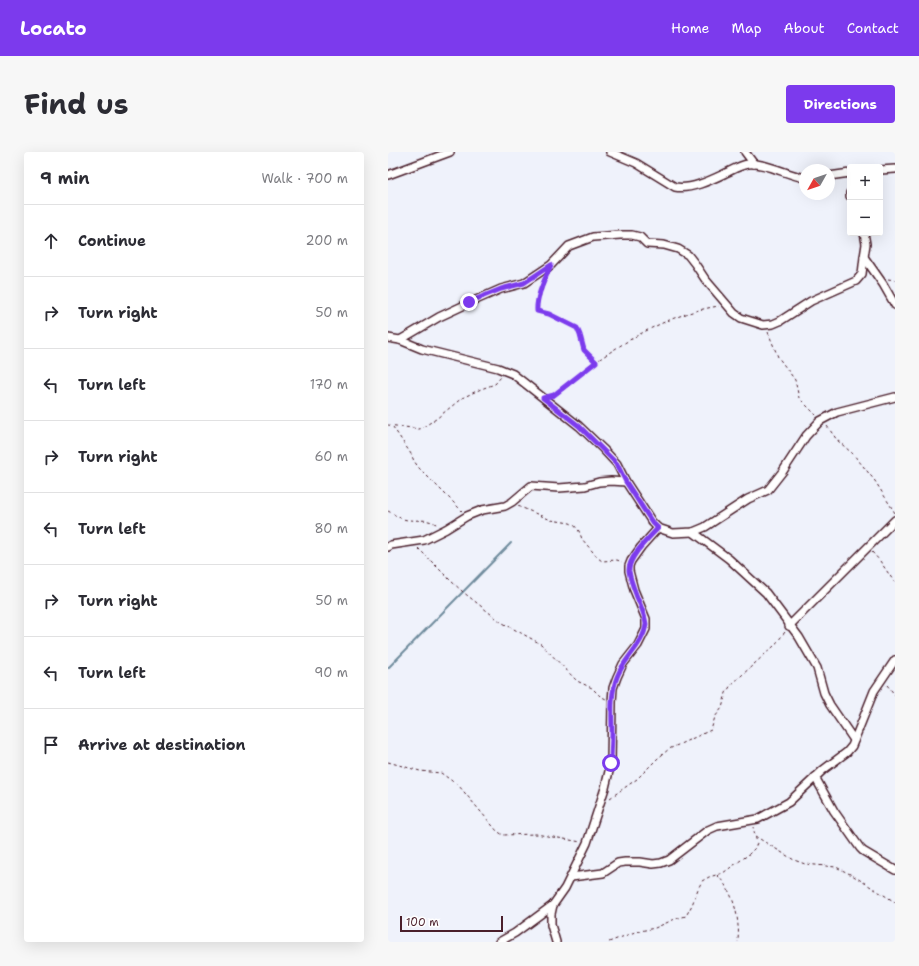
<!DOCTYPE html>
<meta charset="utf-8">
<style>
body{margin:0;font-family:"Shantell Sans",sans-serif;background:#f7f7f7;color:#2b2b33}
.controls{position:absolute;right:12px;top:12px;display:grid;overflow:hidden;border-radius:4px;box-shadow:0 4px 16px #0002}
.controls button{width:36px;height:36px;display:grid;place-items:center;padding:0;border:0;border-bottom:1px solid #e1e1e2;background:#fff;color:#2b2b33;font:20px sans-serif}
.compass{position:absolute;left:411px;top:12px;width:36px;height:36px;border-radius:50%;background:#fff;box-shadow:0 4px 16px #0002;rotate:230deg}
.scale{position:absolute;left:12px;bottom:10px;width:103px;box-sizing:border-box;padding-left:4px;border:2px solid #4a1f2b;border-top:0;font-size:11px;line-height:14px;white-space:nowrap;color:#4a1f2b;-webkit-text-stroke:3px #fff;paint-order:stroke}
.stop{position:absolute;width:12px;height:12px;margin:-9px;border:3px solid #7c3aed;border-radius:50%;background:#fff}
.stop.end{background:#7c3aed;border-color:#fff;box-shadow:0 1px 4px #0008}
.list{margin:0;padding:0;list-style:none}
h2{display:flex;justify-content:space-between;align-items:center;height:52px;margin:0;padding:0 16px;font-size:17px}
h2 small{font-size:13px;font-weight:400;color:#7c7c81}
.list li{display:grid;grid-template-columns:26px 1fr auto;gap:12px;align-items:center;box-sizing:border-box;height:72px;padding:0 16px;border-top:1px solid #e1e1e2}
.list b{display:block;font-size:15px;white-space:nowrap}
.list em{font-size:13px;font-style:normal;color:#7c7c81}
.icon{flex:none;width:22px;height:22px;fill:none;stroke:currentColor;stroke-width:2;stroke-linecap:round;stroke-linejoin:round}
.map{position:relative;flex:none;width:507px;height:790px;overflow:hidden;border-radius:4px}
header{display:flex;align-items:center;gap:24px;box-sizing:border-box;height:56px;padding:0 20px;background:#7c3aed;color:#fff}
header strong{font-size:19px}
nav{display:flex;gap:22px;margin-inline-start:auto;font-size:14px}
.intro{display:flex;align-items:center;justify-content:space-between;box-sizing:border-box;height:96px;padding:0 24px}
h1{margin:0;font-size:28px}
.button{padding:10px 18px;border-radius:4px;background:#7c3aed;color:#fff;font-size:14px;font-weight:700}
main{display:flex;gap:24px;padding:0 24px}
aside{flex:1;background:#fff;border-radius:4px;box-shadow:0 4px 16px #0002}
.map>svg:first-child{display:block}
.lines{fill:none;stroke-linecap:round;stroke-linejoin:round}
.stream{stroke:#6f8c9d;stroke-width:2}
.minor-casing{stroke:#4a1f2b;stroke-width:10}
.path{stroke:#4a1f2b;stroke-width:1;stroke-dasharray:3 3;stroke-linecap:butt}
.minor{stroke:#fff;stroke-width:7}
.route{stroke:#7c3aed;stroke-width:5}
</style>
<header>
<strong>Locato</strong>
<nav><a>Home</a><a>Map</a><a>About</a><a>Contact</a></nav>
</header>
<div class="intro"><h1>Find us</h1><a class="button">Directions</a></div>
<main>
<aside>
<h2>9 min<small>Walk · 700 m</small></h2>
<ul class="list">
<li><svg class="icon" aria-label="ahead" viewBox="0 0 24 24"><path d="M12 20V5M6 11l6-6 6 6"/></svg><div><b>Continue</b></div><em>200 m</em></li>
<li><svg class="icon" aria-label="right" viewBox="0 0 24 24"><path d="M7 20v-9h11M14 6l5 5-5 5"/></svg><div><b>Turn right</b></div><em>50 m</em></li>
<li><svg class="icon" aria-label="left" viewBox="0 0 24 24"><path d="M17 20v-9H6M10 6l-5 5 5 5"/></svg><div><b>Turn left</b></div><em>170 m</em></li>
<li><svg class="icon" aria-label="right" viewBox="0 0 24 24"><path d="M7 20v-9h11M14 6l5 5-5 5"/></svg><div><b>Turn right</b></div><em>60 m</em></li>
<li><svg class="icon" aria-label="left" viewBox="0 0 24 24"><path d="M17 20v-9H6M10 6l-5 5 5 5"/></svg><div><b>Turn left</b></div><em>80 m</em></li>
<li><svg class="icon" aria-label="right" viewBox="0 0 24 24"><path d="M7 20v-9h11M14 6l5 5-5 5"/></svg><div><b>Turn right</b></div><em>50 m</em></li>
<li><svg class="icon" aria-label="left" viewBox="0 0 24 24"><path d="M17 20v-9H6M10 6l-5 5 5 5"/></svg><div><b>Turn left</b></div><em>90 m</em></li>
<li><svg class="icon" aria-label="arrive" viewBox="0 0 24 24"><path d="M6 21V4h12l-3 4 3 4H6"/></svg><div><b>Arrive at destination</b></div></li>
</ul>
</aside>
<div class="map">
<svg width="507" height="790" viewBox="0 0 507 790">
<rect width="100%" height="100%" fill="#eff2fb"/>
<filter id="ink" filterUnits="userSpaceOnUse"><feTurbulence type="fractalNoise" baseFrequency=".025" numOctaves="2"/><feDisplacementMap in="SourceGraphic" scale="8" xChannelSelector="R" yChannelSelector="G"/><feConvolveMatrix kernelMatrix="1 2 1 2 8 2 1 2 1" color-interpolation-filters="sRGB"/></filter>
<g filter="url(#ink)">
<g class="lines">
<polyline class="stream" points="0,516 123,391"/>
<g class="minor-casing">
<g id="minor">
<path d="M222 0 248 11 287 35C304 38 325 27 340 20 346 17 353 13 360 12 377 10 399 23 417 26"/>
<polyline points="357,0 366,12"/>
<polyline points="492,18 507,17"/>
<polyline points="0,23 62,0"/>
<polyline points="441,24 462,21"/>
<polyline points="462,41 462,44"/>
<polyline points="476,81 478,92 476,105 495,132 507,153"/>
<polyline points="0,186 12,188 34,197 110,216 125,222 191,274 215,297 229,312 238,330 264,370 270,376 285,381 305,380 317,375 360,347 380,338 395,319 418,284 432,269 449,260 507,245"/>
<polyline points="12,188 51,165 81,151 113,137 136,131 163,113 181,94 205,85 232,83 244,83 252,85 259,92 276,93 290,97 300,103 307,112 317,127 346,161 353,166 375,173 385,172 392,169 423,149 468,129 474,122 476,105"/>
<polyline points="305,380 341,407 378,441 411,485 429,516 436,541 442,553 466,588"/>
<polyline points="0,395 3,393 36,388 58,377 79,364 94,358 117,354 124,350 143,334 171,336 197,334 211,330 223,329 238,330"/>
<polyline points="401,474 507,368"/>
<polyline points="427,625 446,659 472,696 475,699 507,718"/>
<polyline points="183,725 215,721 230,711 237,710 252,710 265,712 273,711 281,708 320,678 329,674 370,667 401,650 435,618 459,600 464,594 486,539 507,508"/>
<polyline points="111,790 127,781 165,753"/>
<polyline points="168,790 163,773 163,762 165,753 177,736 199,691 217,636 223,611 224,550 225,536 229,525 235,512 250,493 258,477 258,467 246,438 241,419 241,414 243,409 253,395 270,376"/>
</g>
</g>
<g class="path">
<polyline points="158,125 150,150 149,159 161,162 189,176 192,183 196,198 208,210"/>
<polyline points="500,127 507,128"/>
<polyline points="380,180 390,205 407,228 411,246 428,263"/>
<path d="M164 244C177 238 190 223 202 214 241 186 284 161 331 154"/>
<polyline points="0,273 32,277 48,267 74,246 93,237 107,232 113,225"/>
<polyline points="439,274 449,288 465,302 475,314 487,329 507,361"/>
<polyline points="5,275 23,302 26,309 31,316 74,359"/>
<polyline points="130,354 163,368 182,371 186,373 191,379 194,387 210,406 214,409 229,408 234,410"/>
<path d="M0 359C6 362 13 368 21 368 33 369 38 366 50 373"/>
<polyline points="30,396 63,429 75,440 113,470 153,492 189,529 204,536 212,544 218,547"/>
<polyline points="484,400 492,409 507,431"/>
<polyline points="499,533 507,543"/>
<polyline points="0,610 32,619 53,621 71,634 109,679 115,683 148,682 193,690"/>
<polyline points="222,646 249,627 269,607 281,597 323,578 327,565 334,556 338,541 343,533 386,494 397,480"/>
<polyline points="367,684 406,708 417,712 448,715 464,723 507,750"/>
<path d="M329 723C342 736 349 755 350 774 351 779 350 785 350 790"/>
<polyline points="221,790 247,780 267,776 287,767 298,764 304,753 310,737 314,729 321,725 335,721 360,703 367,696 369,691 365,675"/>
</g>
<use href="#minor" class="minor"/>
</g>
</g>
<g class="lines" filter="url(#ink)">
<path class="route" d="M81 150 113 137 136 131 163 113C157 127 148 144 149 159L161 162 189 176 192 183 196 198 208 210 166 243 155 246 191 274 229 312 238 330 264 370 270 376C261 386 240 405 241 419 242 427 246 437 249 445 253 454 257 463 258 472 256 492 236 506 229 525 222 543 224 562 224 580 224 590 223 601 223 611"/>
</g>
</svg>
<div class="controls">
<button>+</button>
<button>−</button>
</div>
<svg class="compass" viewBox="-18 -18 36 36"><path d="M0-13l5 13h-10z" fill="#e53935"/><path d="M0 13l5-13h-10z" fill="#7c7c81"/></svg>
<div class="scale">100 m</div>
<div class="stop" style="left:223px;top:611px"></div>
<div class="stop end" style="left:81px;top:150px"></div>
</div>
</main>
